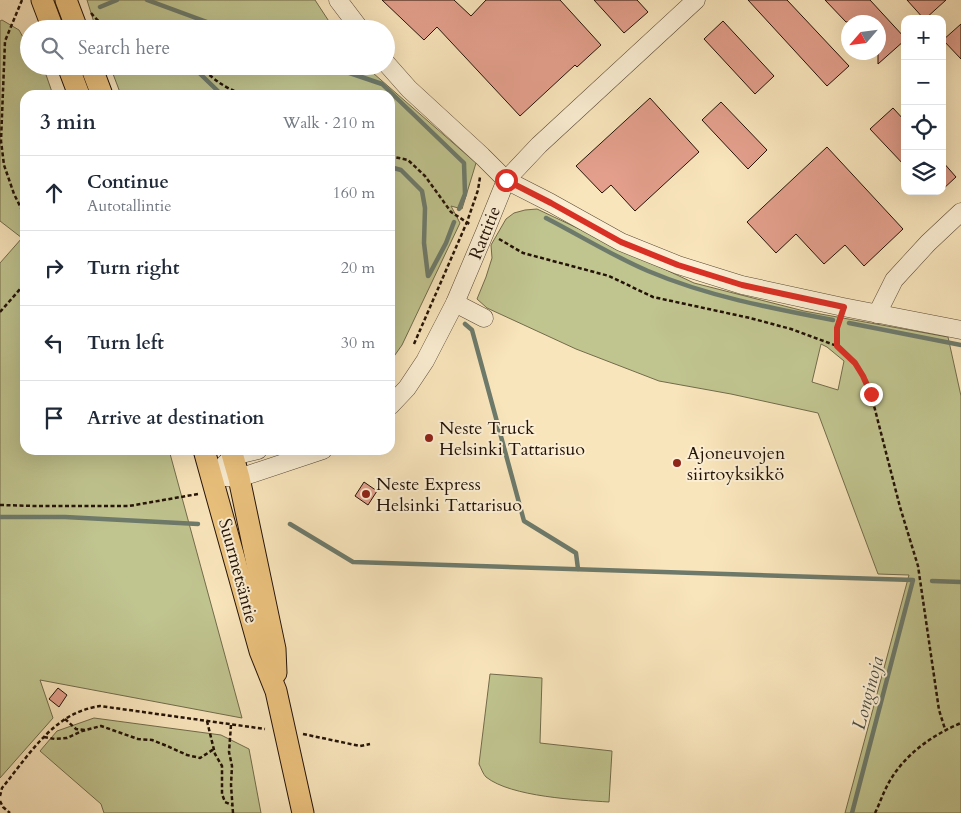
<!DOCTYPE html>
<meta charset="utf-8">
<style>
body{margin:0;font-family:Cardo,serif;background:#f2f2f3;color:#1f2937}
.controls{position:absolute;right:15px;top:15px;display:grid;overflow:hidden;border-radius:10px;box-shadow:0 5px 20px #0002}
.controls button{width:45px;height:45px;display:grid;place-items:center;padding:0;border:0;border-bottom:1px solid #e0e1e3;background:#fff;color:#1f2937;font:25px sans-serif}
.compass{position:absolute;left:841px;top:15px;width:45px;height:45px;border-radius:50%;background:#fff;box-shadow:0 5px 20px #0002;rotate:242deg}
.stop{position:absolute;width:15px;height:15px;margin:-11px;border:4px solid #d93025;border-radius:50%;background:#fff}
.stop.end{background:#d93025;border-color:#fff;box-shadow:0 1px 5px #0008}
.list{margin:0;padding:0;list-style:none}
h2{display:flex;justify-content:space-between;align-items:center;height:65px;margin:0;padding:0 20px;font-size:21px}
h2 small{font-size:16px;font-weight:400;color:#747a83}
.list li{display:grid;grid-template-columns:32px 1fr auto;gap:15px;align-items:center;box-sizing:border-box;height:75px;padding:0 20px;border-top:1px solid #e0e1e3}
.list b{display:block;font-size:19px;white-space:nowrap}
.list p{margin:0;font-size:16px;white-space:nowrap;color:#747a83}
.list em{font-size:16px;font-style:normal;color:#747a83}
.icon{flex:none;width:28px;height:28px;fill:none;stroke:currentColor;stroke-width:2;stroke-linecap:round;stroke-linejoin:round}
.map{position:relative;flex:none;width:961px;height:813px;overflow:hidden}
.search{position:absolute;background:#fff;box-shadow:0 5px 20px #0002;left:20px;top:20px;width:375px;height:55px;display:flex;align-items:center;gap:12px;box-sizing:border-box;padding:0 18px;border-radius:28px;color:#747a83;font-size:19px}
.panel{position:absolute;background:#fff;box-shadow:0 5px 20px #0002;left:20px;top:90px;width:375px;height:365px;border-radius:15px}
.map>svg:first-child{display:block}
.green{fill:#c0c48f;stroke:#726b4b;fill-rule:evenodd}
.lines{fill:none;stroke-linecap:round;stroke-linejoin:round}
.stream{stroke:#6d7a6b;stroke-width:4.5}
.building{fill:#e39f8c;stroke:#231207}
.minor-casing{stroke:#584734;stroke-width:19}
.major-casing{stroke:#231207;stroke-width:23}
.path{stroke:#231207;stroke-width:2.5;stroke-dasharray:4 2.5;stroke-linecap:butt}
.minor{stroke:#fbeed3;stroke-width:18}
.major{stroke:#ecc27e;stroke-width:21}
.route{stroke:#d93025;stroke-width:6}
.poi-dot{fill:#8f2418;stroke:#fbeed3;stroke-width:2}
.labels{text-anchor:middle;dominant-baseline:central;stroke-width:4;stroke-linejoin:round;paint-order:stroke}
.street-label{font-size:18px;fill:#231207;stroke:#fbeed3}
.poi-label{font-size:18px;fill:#231207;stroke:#fbeed3;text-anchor:start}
.water-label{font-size:19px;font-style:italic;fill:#4e4f41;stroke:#fbeed3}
</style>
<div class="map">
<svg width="961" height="813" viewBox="0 0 961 813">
<rect width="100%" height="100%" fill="#f9e5bc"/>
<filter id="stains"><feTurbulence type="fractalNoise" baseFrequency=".004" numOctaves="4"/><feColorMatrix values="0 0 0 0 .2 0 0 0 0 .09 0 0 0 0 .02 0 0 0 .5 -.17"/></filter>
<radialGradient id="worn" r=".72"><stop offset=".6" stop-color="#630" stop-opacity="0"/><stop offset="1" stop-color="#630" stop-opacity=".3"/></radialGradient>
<g class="green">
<polygon points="87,0 315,0 334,29 96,29"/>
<polygon points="2,20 19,30 29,48 29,66 43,66 53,95 25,95 25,450 169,450 242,718 40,680 53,718 0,778 0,263 22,238 0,221 0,21"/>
<polygon points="110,66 365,66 476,163 462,209 451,206 460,223 402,345 390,362 390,95 121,95"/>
<path d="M537 209 694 283 804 311 948 337 961 396V813H845L909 575 878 574 818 413 731 394 659 381 576 349 487 308 477 299 486 277 492 258 491 245 506 219 514 213 525 210ZM821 344 827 347 844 361 838 390 812 382Z"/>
<path d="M490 674 542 678 540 743 612 751 609 802C578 800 511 797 486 777 483 774 481 768 479 764Z"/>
<polygon points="94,718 221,735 249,749 261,813 104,813 101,804 40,751 57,731"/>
</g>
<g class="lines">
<g class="stream">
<polyline points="147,0 226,29"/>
<polyline points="100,7 117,0"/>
<polyline points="99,28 102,29"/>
<polyline points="192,66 222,95"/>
<polyline points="329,66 382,84 464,163 465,194 459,209"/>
<polyline points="390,167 401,170 422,191 425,208 424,243 428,276"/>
<path d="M546 218C579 235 613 256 648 271 707 296 770 308 833 320"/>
<polyline points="429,275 446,243 454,222"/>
<polyline points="849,323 961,345"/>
<polyline points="465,324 472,330 524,521 576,553 578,569"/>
<polyline points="0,517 65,517 198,524"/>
<polyline points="290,524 353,562 913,580 852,813"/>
<polyline points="932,581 961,582"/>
</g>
</g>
<g class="building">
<polygon points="382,0 454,0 471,16 486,0 560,0 601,45 577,67 575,65 520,116 437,27 424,40"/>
<polygon points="594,0 637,0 648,12 624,33"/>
<polygon points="748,0 787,0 849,66 827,86"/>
<polygon points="825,0 870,0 905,38 905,40 878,64 878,22 846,22"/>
<polygon points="907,0 946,0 925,19 924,19"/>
<polygon points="723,21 774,76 755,94 704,39"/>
<polygon points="961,24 961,59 943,40"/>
<polygon points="650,98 699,152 635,211 611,185 602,193 576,166"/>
<polygon points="721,102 767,150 748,169 702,120"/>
<polygon points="893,108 905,121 905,166 870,129"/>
<polygon points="827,147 903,229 864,266 845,245 824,264 796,234 776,253 747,222"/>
<polygon points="942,161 956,177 942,190"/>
<polygon points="364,482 377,491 368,505 355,496"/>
<polygon points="58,688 67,695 59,707 49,699"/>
</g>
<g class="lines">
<g class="minor-casing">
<g id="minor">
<polyline points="338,0 360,29"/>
<polyline points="386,63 409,89 482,156 506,180 551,203 621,242 678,265 742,285 843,307 961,330"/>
<polyline points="455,303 484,318"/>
<polyline points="877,314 894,280 928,243 961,212"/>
<polyline points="390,406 407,388 425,361 455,303 485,232 506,180 539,145 696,0"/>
<polyline points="224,465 233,456 258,450"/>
<polyline points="212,476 239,478 323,450"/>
</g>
</g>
<g class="major-casing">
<g id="major">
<polyline points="42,0 53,29"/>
<polyline points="66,0 77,29"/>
<polyline points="68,66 79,95"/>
<polyline points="91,66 102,95"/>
<polyline points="204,450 260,651 276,691 303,813"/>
<polyline points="231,450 239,478 275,649 276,673"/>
</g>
</g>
<g class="path">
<polyline points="22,0 5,41 1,141 4,165 14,194 25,216"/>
<path d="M91 13C101 25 106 27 122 29"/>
<path d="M200 66C215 81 224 87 243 95"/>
<polyline points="390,156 408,160 425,176 451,212 471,225"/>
<polyline points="499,239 523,253 609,276 653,297 750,318 791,329 837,346 855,363 863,377 871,394 900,507 918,566 939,710 945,729"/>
<polyline points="0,312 21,288 25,280"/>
<polyline points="414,344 467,222 478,190 480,177"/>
<polyline points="837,346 837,328 839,322"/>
<polyline points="0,505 36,506 129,506 198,494"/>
<polyline points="65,719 76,729 85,730"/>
<polyline points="207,721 215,754 222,766 222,794 225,802 232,805"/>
<polyline points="231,725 229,752 232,766 231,785 233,813"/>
<polyline points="303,734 360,746 370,744"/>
<polyline points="44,737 55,739 67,738 82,731 101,726 138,739 152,740 167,746 187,755 200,758 214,749"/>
<path d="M0 796 2 788C25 760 49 721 84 710 89 708 95 707 100 706L265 729"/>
<polyline points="0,801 3,807 10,813"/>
<path d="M875 813C879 805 882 796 886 788 901 757 930 736 961 723"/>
</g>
<use href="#minor" class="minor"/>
<use href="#major" class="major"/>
</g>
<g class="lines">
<polyline class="route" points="506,180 551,203 621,242 678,265 742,285 844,307 837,328 837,346 855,363 863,376 871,394"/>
</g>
<g class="poi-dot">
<circle cx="429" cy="438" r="5"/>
<circle cx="677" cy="463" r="5"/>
<circle cx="366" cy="494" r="5"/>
</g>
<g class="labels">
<g class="street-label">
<text transform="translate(485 233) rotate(-68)">Rattitie</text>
<text transform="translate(238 571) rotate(75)">Suurmetsäntie</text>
</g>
<g class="poi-label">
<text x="439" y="428">Neste Truck<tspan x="439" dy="21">Helsinki Tattarisuo</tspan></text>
<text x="687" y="453">Ajoneuvojen<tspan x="687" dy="21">siirtoyksikkö</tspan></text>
<text x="376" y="484">Neste Express<tspan x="376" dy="21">Helsinki Tattarisuo</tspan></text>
</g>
<g class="water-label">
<text transform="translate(868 693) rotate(-75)">Longinoja</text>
</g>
</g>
<rect width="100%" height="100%" filter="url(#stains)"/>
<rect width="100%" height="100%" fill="url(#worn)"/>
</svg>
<div class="controls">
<button>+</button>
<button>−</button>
<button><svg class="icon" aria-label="locate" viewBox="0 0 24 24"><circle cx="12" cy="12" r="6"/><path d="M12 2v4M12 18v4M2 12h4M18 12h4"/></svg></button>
<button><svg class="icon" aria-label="layers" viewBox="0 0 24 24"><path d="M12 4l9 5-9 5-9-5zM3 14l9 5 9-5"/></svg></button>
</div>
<svg class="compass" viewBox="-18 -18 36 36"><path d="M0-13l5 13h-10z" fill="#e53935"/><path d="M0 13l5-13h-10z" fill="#747a83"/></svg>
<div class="stop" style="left:506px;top:180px"></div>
<div class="stop end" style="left:871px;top:394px"></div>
<div class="search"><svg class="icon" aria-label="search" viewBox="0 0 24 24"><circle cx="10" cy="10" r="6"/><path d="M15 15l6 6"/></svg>Search here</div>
<section class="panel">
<h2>3 min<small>Walk · 210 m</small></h2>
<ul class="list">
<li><svg class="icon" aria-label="ahead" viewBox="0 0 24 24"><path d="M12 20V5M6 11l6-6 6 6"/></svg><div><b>Continue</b><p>Autotallintie</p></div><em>160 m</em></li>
<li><svg class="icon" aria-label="right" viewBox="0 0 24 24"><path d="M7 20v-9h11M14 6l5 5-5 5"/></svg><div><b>Turn right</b></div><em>20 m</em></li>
<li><svg class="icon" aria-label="left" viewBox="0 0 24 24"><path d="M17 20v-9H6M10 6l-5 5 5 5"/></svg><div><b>Turn left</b></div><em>30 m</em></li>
<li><svg class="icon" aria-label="arrive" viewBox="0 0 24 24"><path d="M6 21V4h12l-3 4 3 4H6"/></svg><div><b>Arrive at destination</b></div></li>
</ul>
</section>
</div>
